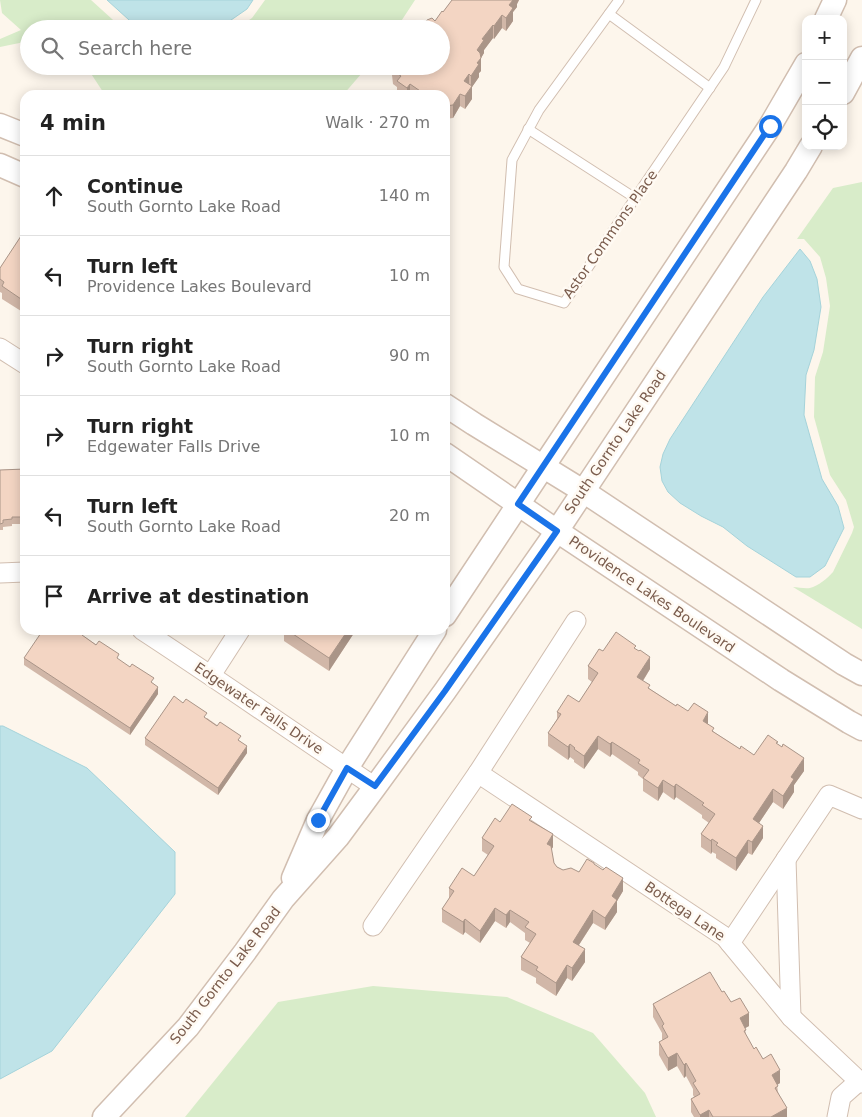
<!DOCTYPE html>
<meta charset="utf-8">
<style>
body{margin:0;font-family:"DejaVu Sans",sans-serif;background:#f2f2f2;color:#222}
.controls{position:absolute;right:15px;top:15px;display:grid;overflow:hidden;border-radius:10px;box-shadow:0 2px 12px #0003}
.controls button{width:45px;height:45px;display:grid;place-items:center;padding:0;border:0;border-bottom:1px solid #e0e0e0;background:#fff;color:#222;font:25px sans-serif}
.stop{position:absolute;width:15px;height:15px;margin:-11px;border:4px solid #1a73e8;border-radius:50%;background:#fff}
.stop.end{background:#1a73e8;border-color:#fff;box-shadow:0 1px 5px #0008}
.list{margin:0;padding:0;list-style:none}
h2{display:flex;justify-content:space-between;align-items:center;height:65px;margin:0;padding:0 20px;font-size:21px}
h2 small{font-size:16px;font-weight:400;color:#767676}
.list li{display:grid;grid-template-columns:32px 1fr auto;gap:15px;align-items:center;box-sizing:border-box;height:80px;padding:0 20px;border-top:1px solid #e0e0e0}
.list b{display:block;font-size:19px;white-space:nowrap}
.list p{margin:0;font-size:16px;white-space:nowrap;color:#767676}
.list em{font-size:16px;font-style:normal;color:#767676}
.icon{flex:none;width:28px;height:28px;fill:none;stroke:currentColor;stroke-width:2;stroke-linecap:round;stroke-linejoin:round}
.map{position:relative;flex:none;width:862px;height:1117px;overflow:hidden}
.search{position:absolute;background:#fff;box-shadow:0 2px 12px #0003;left:20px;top:20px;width:430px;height:55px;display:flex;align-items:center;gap:12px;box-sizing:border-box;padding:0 18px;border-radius:28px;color:#767676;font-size:19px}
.panel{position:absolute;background:#fff;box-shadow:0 2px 12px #0003;left:20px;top:90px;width:430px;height:545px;border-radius:15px}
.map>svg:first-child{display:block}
.green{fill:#d8ecc9}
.water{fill:#bfe3e8;stroke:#a5d3da}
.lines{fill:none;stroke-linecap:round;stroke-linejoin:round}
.service-casing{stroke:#d1beb0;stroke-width:11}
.minor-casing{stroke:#d1beb0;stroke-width:21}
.tertiary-casing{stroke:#d1beb0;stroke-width:25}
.service{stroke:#fff;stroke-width:9}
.minor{stroke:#fff;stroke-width:19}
.tertiary{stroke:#fff;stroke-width:22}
.wall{fill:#d1b7a8}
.shaded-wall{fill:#aa9588}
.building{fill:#f3d5c3;stroke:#aa9588}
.route{stroke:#1a73e8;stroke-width:6}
.labels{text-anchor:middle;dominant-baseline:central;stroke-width:5;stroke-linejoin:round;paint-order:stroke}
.street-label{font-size:14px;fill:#7a5c4d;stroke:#fffaf3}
</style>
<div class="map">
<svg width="862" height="1117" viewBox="0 0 862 1117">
<rect width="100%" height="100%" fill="#fdf6ec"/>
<g class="green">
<polygon points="0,0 91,0 123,29 29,29 29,41 0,47 0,39 21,30 2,13"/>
<polygon points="265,0 415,0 396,29 236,29 252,18"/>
<polygon points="86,66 368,66 343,95 105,95"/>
<path d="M862 182V629L793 587C798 587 805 589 810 588 818 586 828 578 833 572L852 533 854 527 846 500 830 475 814 417 815 377 823 352 830 306 826 278 820 257 804 239H797L833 188Z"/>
<polygon points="373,986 507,997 593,1033 645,1093 656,1117 185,1117 278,1002"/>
</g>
<g class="water">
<polygon points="107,0 253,0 247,9 218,29 139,29"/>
<polygon points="800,249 810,261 817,279 821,307 814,350 806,375 804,415 822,479 838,506 844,528 825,566 810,577 796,577 747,546 723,527 701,516 680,503 668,492 662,481 660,467 663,454 670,439 763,297"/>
<polygon points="0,726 3,726 87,768 175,852 175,894 52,1051 0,1079"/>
</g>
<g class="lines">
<g class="service-casing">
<g id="service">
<polyline points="619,0 539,110 512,160 504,267 518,289 564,303 724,67 756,0"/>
<polyline points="609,14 710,88"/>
<polyline points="528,129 635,198"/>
</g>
</g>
<g class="minor-casing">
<g id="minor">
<polyline points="0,348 25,364"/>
<polyline points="0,573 25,572"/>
<path d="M142 630C220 681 297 735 375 787"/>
<polyline points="211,675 240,630"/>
<polyline points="478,773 725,937 791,1017 859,1081 862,1083"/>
<polyline points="786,859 791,1017"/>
<polyline points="373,926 478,773 576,621"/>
<polyline points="730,943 829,795 862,809"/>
<polyline points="837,1117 841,1097 859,1081"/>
</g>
</g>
<g class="tertiary-casing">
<g id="tertiary">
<polyline points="826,19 835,0"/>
<polyline points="843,93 862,58"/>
<polyline points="0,125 25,135"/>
<polyline points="0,165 25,176"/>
<polyline points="445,405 474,424 583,491 844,664 862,674"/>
<polyline points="445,454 557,531 781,680 849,722 862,729"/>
<polyline points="445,615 543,467 770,126 806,64"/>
<polyline points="293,878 318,820 347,768 435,630"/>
<polyline points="104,1117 188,1027 245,952 283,899 338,837 375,787 445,691 557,531 796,171 811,146"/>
</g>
</g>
<use href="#service" class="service"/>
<use href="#minor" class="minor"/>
<use href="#tertiary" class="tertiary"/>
</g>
<g class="wall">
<polygon points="452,0 519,0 517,4 517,7 513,12 513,21 506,31 502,28 494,39 493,38 484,50 484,53 481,58 481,71 479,73 479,77 472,87 472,99 465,109 460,106 453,118 445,119 445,95 398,95 397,94 397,87 393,84 392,75 392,66 441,66 423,25 435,21 443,12"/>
<polygon points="25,234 25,309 24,308 21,311 2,299 2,293 0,292 0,268"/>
<polygon points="25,469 25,528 21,528 21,524 12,524 12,526 3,527 3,530 0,530 0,470"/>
<polygon points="284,630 356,630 329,671 284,641"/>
<polygon points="85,637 119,660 154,684 158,694 130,735 24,665 24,658"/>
<polygon points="636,649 650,669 643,681 650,689 676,706 708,725 714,732 740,749 754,755 778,744 804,771 794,785 794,792 783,809 773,802 759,823 763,838 752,855 748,853 736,871 716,858 716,854 712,852 711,854 701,847 701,834 709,823 702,818 702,815 676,797 674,800 663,792 658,801 643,791 643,779 638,775 638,772 612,754 610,757 598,749 584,769 574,762 574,760 570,757 568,760 548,746 548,733 557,719 557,712 579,702 592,682 588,679 588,666 603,651"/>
<polygon points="207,718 241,742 247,753 218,795 145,745 145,738"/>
<polygon points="532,821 553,847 551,850 554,863 557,867 563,870 579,872 594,864 623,891 617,901 617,912 605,930 593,923 579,945 585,962 572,981 567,978 556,996 536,983 536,978 521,970 521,957 530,943 525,940 525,933 510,922 506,928 495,921 480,943 465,932 463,935 442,922 442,909 449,899 449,888 474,876 488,855 482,851 482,838 500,822"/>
<polygon points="722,992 731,1002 749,1026 745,1028 746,1036 754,1049 763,1059 780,1083 777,1085 778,1092 787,1117 694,1117 691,1112 691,1099 694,1097 693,1095 693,1089 686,1076 684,1078 677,1066 668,1071 659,1055 659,1042 663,1041 662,1039 662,1033 653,1017 653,1004"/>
</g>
<g class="shaded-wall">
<polygon points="513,0 519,0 517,4 517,7 513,12 513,21 506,31 506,18 509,5"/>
<polygon points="502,15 502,28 494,39 494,26"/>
<polygon points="493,25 493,38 484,50 484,53 481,58 481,71 479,73 479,77 472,87 472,99 465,109 465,96 471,88 471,76 477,50 482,39"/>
<polygon points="469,74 469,87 464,81"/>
<polygon points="410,84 410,95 407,95 407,88"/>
<polygon points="460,94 460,106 453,118 453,105"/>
<polygon points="24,295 24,308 21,311 21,299"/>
<polygon points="348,630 356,630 329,671 329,658"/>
<polygon points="650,657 650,669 637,690 637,677"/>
<polygon points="158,687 158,694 130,735 130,728"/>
<polygon points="708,712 708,725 703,721"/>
<polygon points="598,736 598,749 584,769 584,756"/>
<polygon points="612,742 612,754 610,757 610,744"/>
<polygon points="570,744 570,757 568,760 568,747"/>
<polygon points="247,746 247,753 218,795 218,788"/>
<polygon points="804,758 804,771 794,785 794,792 783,809 783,796 791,777"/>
<polygon points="663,780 663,792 658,801 658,788"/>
<polygon points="676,784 676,797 674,800 674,787"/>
<polygon points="773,789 773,802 753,832 753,819"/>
<polygon points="763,826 763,838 752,855 752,842"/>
<polygon points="553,834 553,847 547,856 547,844"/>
<polygon points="712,839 712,852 711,854 711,841"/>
<polygon points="748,840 748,853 736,871 736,858"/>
<polygon points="623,878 623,891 617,901 617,912 605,930 605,918 612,896"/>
<polygon points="495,908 495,921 480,943 480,931"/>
<polygon points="510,910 510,922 506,928 506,915"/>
<polygon points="593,910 593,923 573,954 573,942"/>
<polygon points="465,919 465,932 463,935 463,922"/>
<polygon points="585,949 585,962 572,981 572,968"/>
<polygon points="567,965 567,978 556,996 556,983"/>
<polygon points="749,1013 749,1026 740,1031 740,1018"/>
<polygon points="677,1053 677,1066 668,1071 668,1058"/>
<polygon points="686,1063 686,1076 684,1078 684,1065"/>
<polygon points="780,1070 780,1083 772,1088 772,1075"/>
<polygon points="787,1108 787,1117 771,1117"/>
<polygon points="709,1110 709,1117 700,1117 700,1115"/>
</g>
<g class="building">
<polygon points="452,0 513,0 509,5 513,8 506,18 502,15 494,26 493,25 482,39 484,40 477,50 480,53 481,58 477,63 479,64 471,76 469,74 464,81 472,86 465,96 460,94 453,105 445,106 445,95 426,95 410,84 407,88 397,81 401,76 393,71 392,66 441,66 441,29 418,29 422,24 423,25 427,20 432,18 435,21 442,11 443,12"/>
<polygon points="23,233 25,234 25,296 24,295 21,299 2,286 4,282 0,279 0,268"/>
<polygon points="25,469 25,521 21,521 21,517 12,517 12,519 3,520 3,523 0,524 0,470"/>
<polygon points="43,630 82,630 85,632 82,635 96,645 99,641 119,654 117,658 130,667 132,664 154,678 151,682 158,687 130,728 24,658"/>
<polygon points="287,630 348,630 329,658"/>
<polygon points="616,632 636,646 634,648 639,651 640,650 650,657 637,677 650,685 648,688 676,706 677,704 688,711 694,703 708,712 703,721 714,728 712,731 740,749 741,746 754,755 768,735 778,742 776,743 782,747 783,744 804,758 791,777 794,779 783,796 773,789 753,819 763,826 752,842 748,840 736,858 716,845 718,843 712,839 711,841 701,834 715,814 702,805 704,803 676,784 674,787 663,780 658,788 643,778 649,770 638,763 640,760 612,742 610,744 598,736 584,756 574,749 575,748 570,744 568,747 548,733 561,714 557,712 568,695 579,702 598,673 588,666 599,649 603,651"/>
<polygon points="174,696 183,703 186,699 207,713 204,717 217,726 220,722 241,736 238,740 247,746 218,788 145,738"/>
<polygon points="512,804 532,817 529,820 553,834 547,844 551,846 554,863 557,867 563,870 571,868 579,872 587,859 594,863 594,864 603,870 606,867 623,878 612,896 617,900 605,918 593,910 573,942 585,949 572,968 567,965 556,983 536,970 538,967 521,957 536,934 525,927 529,922 510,910 506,915 495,908 480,931 465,919 463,922 442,909 454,891 449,888 462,868 474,876 494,846 482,838 495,818 500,822"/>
<polygon points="710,972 722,992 724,991 731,1002 740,998 749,1013 740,1018 746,1030 744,1031 754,1049 756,1047 763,1059 771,1054 780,1070 772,1075 778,1086 775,1088 787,1108 771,1117 713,1117 709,1110 700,1115 691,1099 700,1094 693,1083 696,1081 686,1063 684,1065 677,1053 668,1058 659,1042 668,1037 662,1026 664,1024 653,1004"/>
</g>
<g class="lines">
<polyline class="route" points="318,820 347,768 375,786 445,691 557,531 518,504 770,126"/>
</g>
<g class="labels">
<g class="street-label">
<text transform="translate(610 234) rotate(-55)">Astor Commons Place</text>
<text transform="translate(615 442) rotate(-56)">South Gornto Lake Road</text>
<text transform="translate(652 594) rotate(34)">Providence Lakes Boulevard</text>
<text transform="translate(259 708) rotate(34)">Edgewater Falls Drive</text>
<text transform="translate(685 911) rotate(34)">Bottega Lane</text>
<text transform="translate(225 975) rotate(-52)">South Gornto Lake Road</text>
</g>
</g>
</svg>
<div class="controls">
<button>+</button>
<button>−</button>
<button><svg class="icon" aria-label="locate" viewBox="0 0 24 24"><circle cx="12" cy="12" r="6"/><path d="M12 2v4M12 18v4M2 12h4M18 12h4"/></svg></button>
</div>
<div class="stop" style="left:770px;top:126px"></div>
<div class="stop end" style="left:318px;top:820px"></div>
<div class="search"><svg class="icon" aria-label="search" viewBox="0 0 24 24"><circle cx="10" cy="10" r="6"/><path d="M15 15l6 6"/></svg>Search here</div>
<section class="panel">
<h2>4 min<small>Walk · 270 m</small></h2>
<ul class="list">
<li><svg class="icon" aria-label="ahead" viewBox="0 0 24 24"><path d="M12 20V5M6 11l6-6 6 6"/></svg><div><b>Continue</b><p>South Gornto Lake Road</p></div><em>140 m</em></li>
<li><svg class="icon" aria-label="left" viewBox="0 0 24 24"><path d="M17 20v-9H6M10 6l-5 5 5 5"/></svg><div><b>Turn left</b><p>Providence Lakes Boulevard</p></div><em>10 m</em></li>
<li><svg class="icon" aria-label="right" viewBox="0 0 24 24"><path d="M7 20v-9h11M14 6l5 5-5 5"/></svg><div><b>Turn right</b><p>South Gornto Lake Road</p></div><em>90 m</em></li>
<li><svg class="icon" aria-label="right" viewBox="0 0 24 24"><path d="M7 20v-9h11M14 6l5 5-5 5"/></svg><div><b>Turn right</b><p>Edgewater Falls Drive</p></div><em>10 m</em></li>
<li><svg class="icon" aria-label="left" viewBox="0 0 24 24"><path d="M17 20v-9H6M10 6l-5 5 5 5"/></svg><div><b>Turn left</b><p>South Gornto Lake Road</p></div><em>20 m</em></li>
<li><svg class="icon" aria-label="arrive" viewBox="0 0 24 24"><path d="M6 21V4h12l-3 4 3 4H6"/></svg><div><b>Arrive at destination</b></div></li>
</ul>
</section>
</div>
